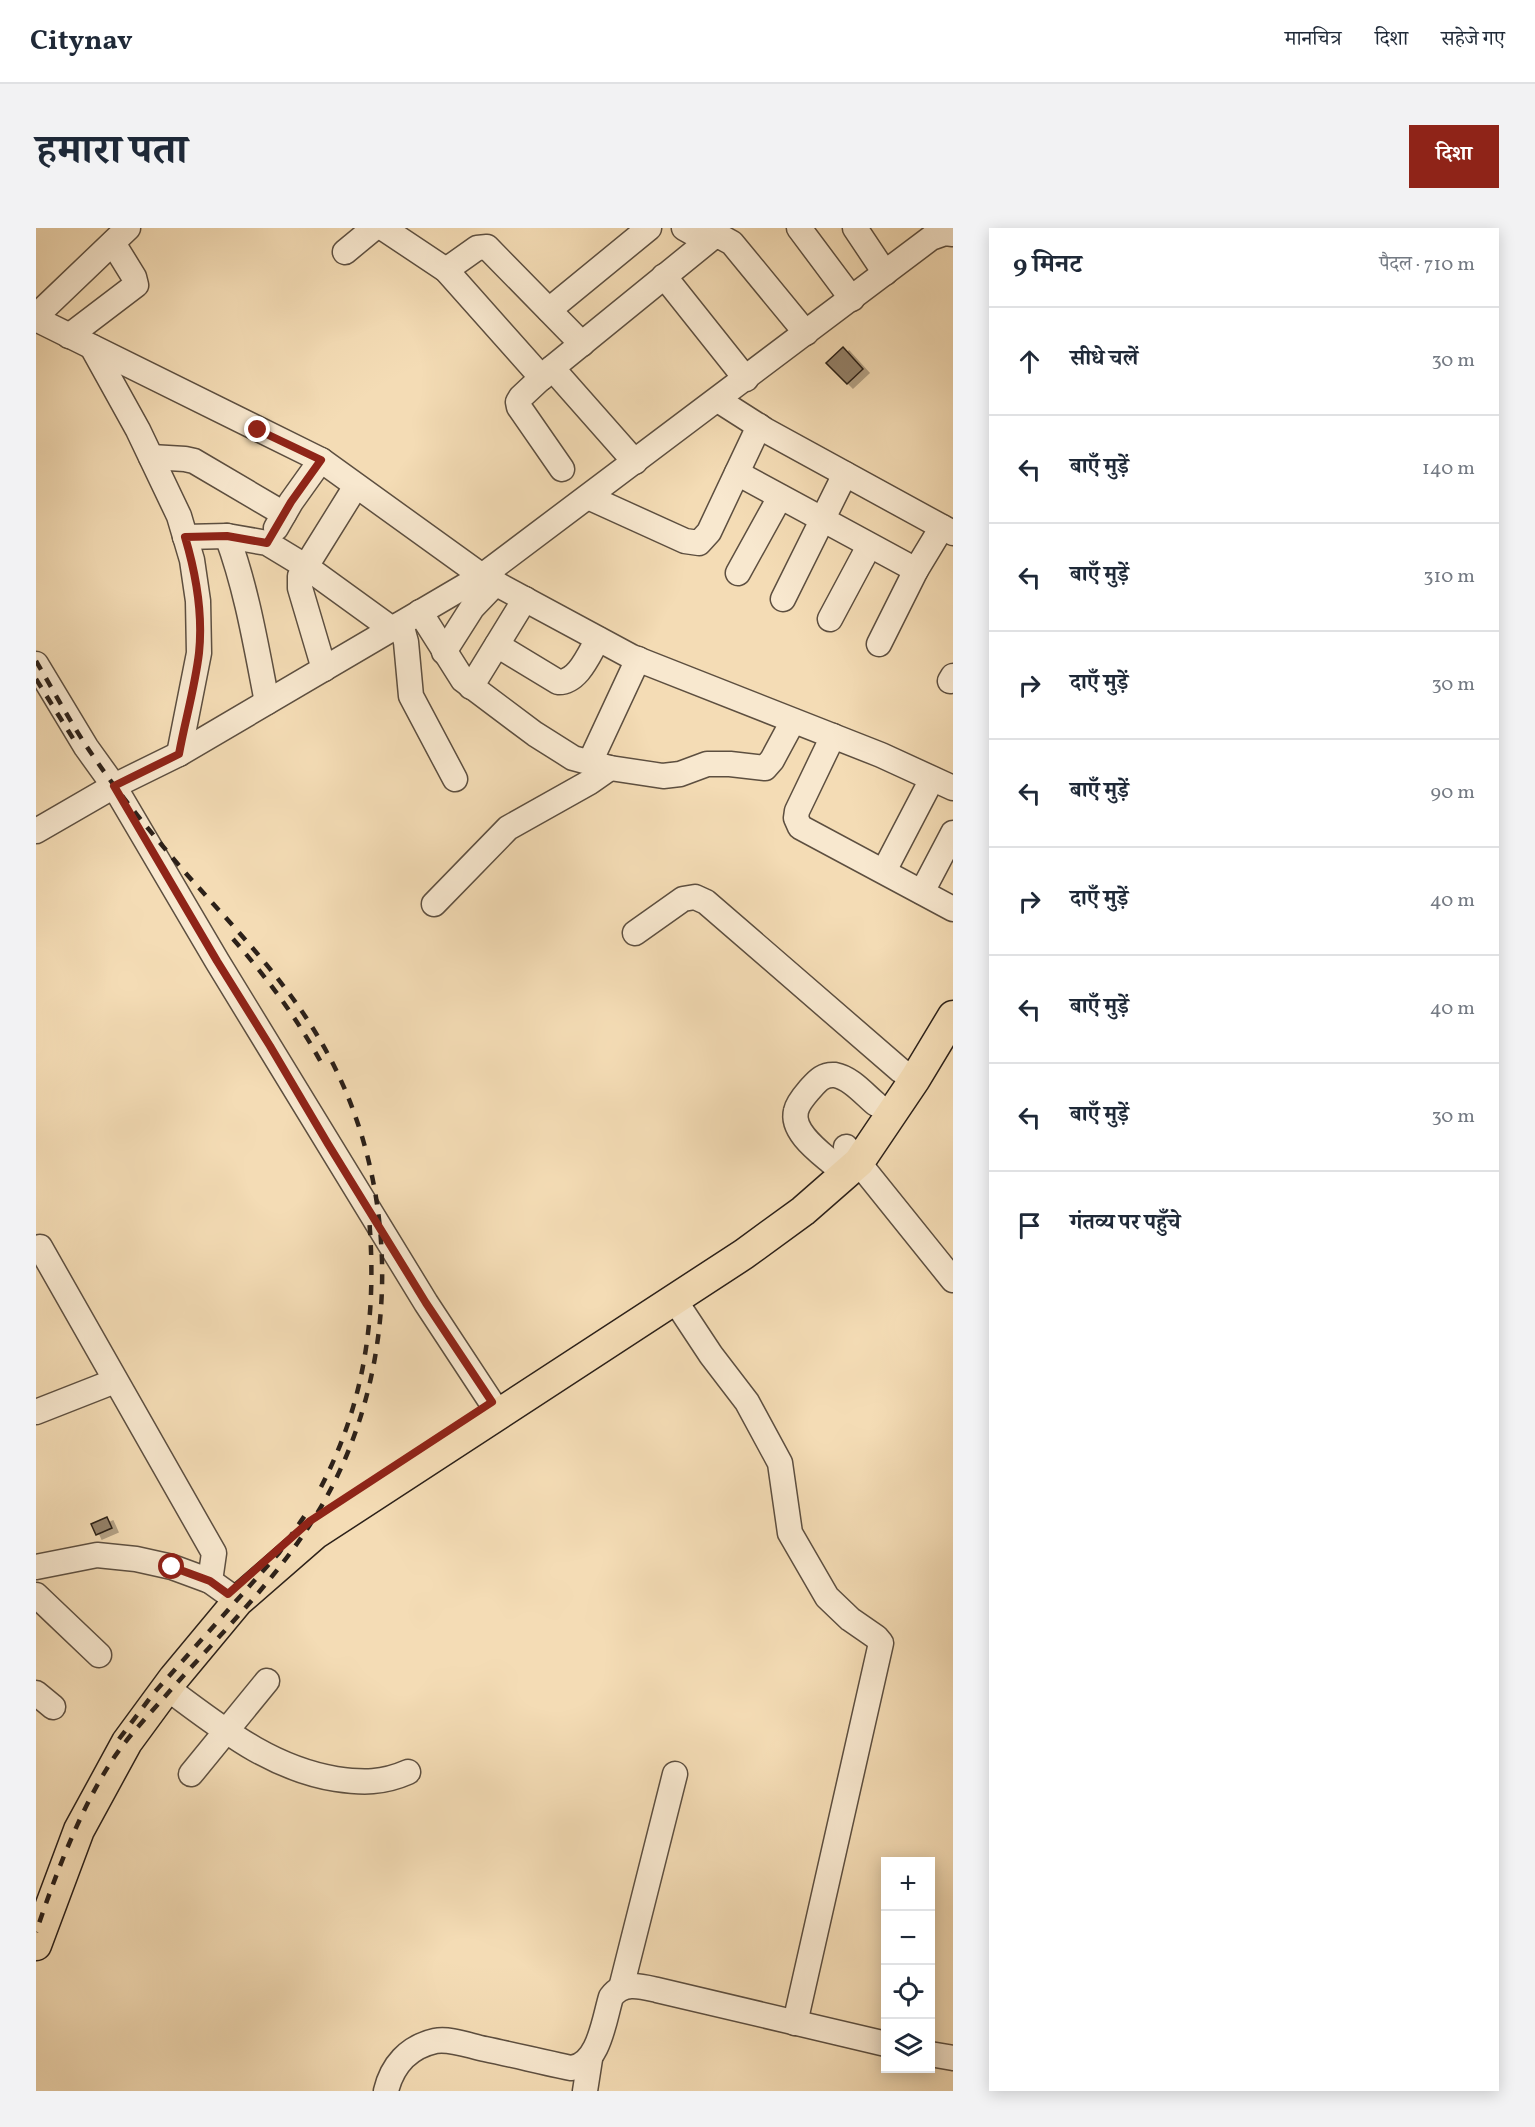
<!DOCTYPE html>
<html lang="hi">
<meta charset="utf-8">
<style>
body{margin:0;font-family:Vollkorn,"Noto Serif Devanagari",serif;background:#f2f2f3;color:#1f2937}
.controls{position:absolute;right:18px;bottom:18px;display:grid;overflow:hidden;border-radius:0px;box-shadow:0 3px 15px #0003}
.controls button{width:54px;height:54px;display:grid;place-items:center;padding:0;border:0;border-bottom:2px solid #e0e1e3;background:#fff;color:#1f2937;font:30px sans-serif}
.stop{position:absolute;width:18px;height:18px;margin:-14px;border:4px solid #8f2418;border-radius:50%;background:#fff}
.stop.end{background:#8f2418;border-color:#fff;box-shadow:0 2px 6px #0008}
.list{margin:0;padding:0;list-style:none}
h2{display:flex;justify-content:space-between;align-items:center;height:78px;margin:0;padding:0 24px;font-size:26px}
h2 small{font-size:20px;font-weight:400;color:#747a83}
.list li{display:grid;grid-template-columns:39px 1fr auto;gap:18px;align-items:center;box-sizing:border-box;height:108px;padding:0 24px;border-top:2px solid #e0e1e3}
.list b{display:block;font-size:22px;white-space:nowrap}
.list em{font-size:20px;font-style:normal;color:#747a83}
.icon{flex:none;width:33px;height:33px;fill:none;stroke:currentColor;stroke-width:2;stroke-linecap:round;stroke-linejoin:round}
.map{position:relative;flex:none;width:917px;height:1863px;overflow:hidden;border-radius:0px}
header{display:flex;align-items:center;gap:36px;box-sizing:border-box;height:84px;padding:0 30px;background:#fff;border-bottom:2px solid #e0e1e3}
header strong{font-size:28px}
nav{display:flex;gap:33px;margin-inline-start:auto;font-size:21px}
.intro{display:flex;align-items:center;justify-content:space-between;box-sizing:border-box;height:144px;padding:0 36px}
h1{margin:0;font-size:42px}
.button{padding:15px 27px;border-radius:0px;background:#8f2418;color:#fff;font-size:21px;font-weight:700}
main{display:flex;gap:36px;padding:0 36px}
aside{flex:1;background:#fff;border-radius:0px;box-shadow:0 3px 15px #0003}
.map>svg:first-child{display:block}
.building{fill:#94826a;stroke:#2b2019;stroke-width:1.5;filter:url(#shadow)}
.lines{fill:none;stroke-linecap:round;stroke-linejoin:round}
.minor-casing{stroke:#5d4f40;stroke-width:27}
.major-casing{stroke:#2b2019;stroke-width:33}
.minor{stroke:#f8e8cf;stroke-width:24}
.major{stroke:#f4dcb5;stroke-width:30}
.rail{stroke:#2b2019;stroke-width:4.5;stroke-dasharray:10 10;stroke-linecap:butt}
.route{stroke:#8f2418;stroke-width:8}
</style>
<header>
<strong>Citynav</strong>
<nav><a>मानचित्र</a><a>दिशा</a><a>सहेजे गए</a></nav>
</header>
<div class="intro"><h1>हमारा पता</h1><a class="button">दिशा</a></div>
<main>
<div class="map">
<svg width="917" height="1863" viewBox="0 0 917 1863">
<defs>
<filter id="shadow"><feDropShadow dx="6" dy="4" stdDeviation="0" flood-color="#0004"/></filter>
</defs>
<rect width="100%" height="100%" fill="#f4dcb5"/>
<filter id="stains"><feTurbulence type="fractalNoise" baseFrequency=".00333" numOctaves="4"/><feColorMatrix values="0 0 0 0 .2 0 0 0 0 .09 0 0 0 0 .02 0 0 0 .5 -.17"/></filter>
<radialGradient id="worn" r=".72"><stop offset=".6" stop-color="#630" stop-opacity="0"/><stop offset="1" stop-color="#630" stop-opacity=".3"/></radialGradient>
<g class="building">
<polygon points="807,119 827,141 811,156 790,135"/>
<polygon points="71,1289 76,1300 60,1307 55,1296"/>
</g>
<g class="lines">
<g class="minor-casing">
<g id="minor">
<polyline points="347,0 410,42 506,150"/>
<polyline points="648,0 671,13"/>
<polyline points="763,0 816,71"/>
<polyline points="819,0 849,45"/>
<polyline points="309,24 338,0"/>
<polyline points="410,42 441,20 451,19 546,116"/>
<polyline points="628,48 710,151"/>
<polyline points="513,82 613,0"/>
<polyline points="0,88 92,0"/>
<polyline points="0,91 285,232 446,348 596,429 845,527 917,560"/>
<polyline points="33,108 100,57 98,49 77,15"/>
<polyline points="56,119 102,202 143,288 156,332 162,373 163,425 143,526"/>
<polyline points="516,140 599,234"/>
<polyline points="682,172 729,202 917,305"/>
<polyline points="115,229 149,231 158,233 248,286"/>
<polyline points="526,241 483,179 482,174 485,169 516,140 677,9 685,9 696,15 770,105"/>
<polyline points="701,245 880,342"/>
<polyline points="552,269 649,313 663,315 673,304 723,198"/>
<polyline points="240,300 255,274 285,232"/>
<path d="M191 308C211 362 220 418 231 474"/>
<polyline points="149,309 191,308 231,315 269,338 356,401"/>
<polyline points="702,345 744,269"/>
<polyline points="747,371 809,246"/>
<polyline points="384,384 427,452 499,506 537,530 574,540 627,548 644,546 671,536 694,536 729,540 736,532 757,493"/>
<polyline points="794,391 833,318"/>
<polyline points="365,396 370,414 375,468 419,551"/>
<polyline points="843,416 880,342 906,299"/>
<path d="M461 417 522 454C542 455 553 426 562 411"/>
<polyline points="408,424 436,380 460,355"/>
<polyline points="0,436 50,519 78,558 181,733 390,1075 463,1186"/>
<polyline points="288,441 264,360 264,348 320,258"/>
<polyline points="914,453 917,448"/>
<polyline points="435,459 489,371"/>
<polyline points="797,508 761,583 760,590 764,599 917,681"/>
<polyline points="554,534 602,431"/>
<polyline points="0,603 78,558 143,526 446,348 895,10 909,5 917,6"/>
<polyline points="848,643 896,551"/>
<polyline points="886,664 917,605"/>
<polyline points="398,676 472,600 554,554 574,540"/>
<polyline points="599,705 647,671 659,669 670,674 864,842 879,851"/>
<polyline points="810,919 917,1052"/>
<path d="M795 934C782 923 755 903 760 883 762 874 770 866 775 860 782 852 788 846 799 847 815 850 828 866 840 876"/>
<polyline points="0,1021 4,1019 178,1325 174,1353"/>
<polyline points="638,1071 675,1127 711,1174 744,1235 754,1305 791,1369 814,1391 840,1409 845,1415 759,1795"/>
<polyline points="0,1184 79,1153"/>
<polyline points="0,1339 61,1327 100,1331 136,1339 174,1353 202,1373"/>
<polyline points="0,1367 63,1427"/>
<path d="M131 1460C184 1499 233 1540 300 1551 327 1555 347 1555 372 1544"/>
<polyline points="0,1465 17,1479"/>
<polyline points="155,1546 231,1453"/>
<polyline points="585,1760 639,1546"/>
<polyline points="894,1826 917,1830"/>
<path d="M350 1863C356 1838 372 1819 399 1813 414 1810 434 1818 449 1821 478 1827 506 1834 535 1840 563 1837 568 1792 575 1769 587 1753 604 1758 621 1762L850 1816"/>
<polyline points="549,1863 554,1831"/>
</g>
</g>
<g class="major-casing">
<polyline id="major" points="0,1717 43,1602 91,1514 138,1450 202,1373 279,1306 708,1026 767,983 823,934 879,851 917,788"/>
</g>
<use href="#minor" class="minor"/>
<use href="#major" class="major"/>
<g class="rail">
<path d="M0 433C20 467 39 503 62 535 84 567 110 598 135 628 185 687 241 740 281 807 372 957 368 1162 267 1307 229 1363 177 1414 132 1465 113 1487 91 1509 75 1534 42 1586 20 1646 0 1704"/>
<polyline points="0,451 38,512"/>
<path d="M197 711C232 751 264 794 288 840"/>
<path d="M285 1259C330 1172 341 1085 333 989"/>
<polyline points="83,1511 117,1466 243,1325 272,1283"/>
</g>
</g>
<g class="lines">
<path class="route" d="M136 1339 174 1353 192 1366 274 1293 456 1174 390 1075 292 916 234 818 181 733 78 558 143 526C149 493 159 459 163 425 167 387 160 346 149 309L191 308 231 315 255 274 285 232 222 202"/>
</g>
<rect width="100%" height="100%" filter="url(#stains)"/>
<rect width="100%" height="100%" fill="url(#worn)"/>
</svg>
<div class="controls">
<button>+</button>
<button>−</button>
<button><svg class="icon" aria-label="locate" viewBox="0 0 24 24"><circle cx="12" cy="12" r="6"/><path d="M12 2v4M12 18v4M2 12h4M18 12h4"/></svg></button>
<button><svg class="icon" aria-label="layers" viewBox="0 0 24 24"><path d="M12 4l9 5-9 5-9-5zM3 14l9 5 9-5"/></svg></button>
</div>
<div class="stop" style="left:136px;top:1339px"></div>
<div class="stop end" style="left:222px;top:202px"></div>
</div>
<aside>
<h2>9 मिनट<small>पैदल · 710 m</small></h2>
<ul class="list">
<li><svg class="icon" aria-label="ahead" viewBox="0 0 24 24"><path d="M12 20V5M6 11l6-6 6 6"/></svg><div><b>सीधे चलें</b></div><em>30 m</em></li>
<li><svg class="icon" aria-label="left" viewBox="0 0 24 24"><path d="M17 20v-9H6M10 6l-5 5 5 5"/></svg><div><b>बाएँ मुड़ें</b></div><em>140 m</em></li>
<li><svg class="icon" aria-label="left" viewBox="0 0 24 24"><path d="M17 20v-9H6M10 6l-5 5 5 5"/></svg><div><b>बाएँ मुड़ें</b></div><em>310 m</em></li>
<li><svg class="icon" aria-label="right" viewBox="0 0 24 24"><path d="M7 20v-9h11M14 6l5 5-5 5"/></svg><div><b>दाएँ मुड़ें</b></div><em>30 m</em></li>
<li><svg class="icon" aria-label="left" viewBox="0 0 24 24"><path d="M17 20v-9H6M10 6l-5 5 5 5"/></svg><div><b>बाएँ मुड़ें</b></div><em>90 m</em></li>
<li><svg class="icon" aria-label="right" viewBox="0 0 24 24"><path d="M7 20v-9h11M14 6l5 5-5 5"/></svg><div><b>दाएँ मुड़ें</b></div><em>40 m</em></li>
<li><svg class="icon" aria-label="left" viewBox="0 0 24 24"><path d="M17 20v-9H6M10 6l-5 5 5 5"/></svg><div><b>बाएँ मुड़ें</b></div><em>40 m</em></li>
<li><svg class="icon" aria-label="left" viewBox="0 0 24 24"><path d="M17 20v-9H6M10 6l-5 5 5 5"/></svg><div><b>बाएँ मुड़ें</b></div><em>30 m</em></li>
<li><svg class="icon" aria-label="arrive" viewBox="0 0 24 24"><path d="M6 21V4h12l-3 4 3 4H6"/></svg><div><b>गंतव्य पर पहुँचे</b></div></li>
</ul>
</aside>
</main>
